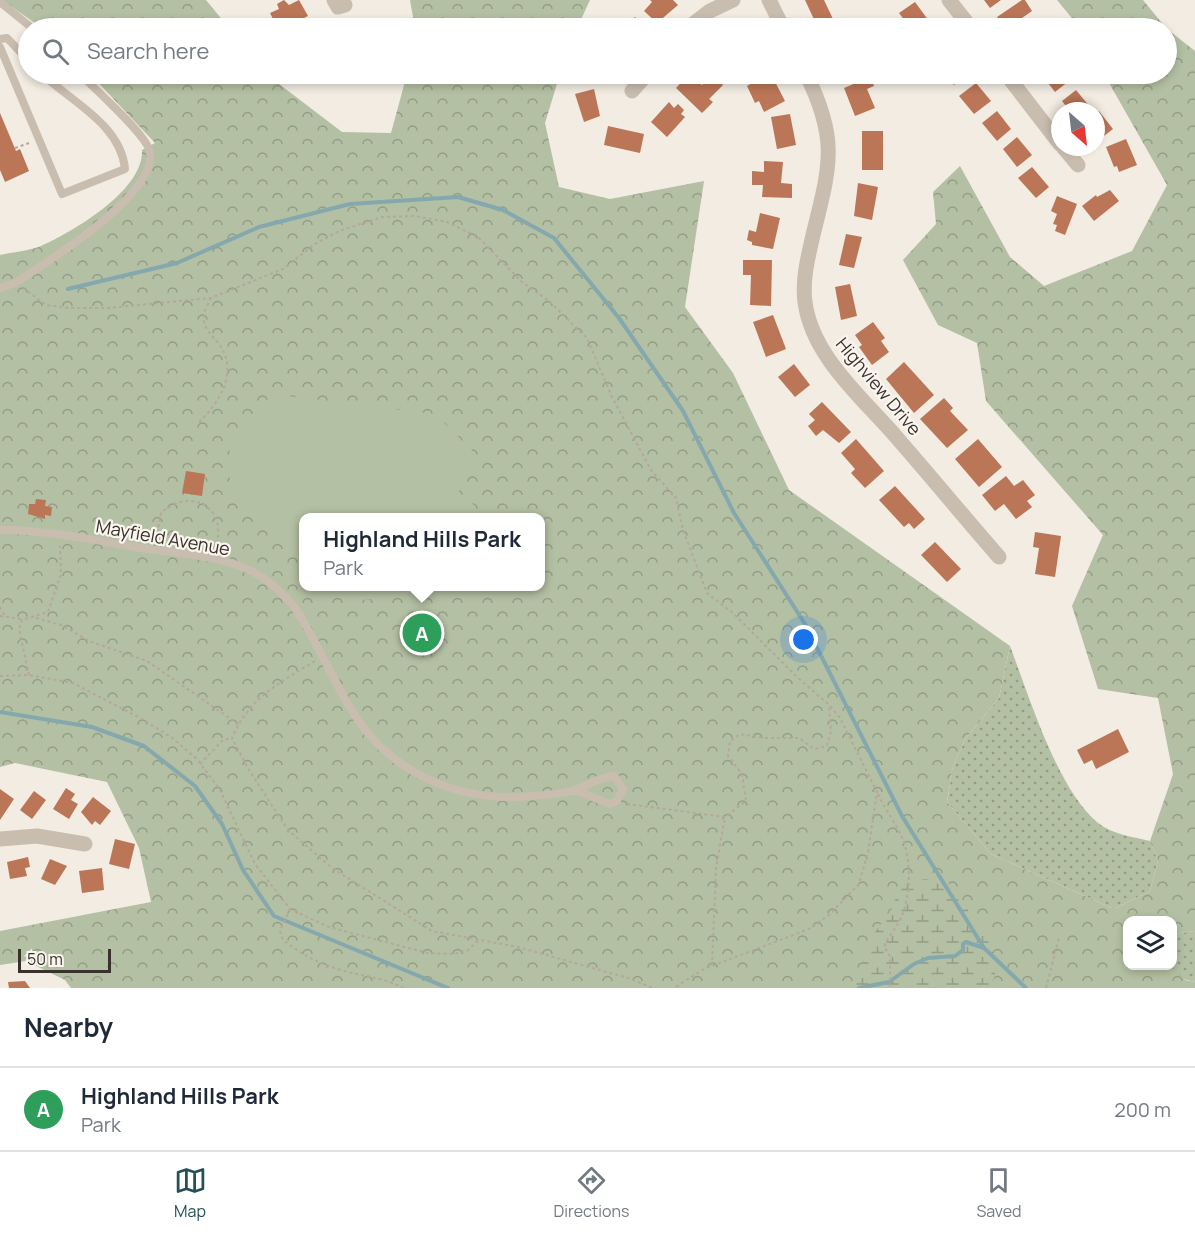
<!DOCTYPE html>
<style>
body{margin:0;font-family:Manrope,sans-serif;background:#f2f2f3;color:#1f2937}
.controls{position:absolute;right:18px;bottom:18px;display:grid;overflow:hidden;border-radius:12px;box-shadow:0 3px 9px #0003}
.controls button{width:54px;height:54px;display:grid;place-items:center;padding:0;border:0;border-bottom:2px solid #e0e1e3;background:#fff;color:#1f2937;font:30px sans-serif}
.compass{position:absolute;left:1051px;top:102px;width:54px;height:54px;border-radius:50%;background:#fff;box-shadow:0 3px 9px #0003;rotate:152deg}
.scale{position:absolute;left:18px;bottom:15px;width:93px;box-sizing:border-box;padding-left:6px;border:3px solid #39312c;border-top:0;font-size:16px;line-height:21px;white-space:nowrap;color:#39312c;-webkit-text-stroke:4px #faf5ef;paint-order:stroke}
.you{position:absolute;left:804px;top:640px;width:21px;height:21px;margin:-15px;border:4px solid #fff;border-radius:50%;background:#1a73e8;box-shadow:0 0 0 9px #1a73e833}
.badge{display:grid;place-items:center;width:39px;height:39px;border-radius:50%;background:#255057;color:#fff;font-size:20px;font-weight:700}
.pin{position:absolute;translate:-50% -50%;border:3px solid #fff;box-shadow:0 2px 6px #0006}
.popup{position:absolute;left:299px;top:513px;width:246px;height:78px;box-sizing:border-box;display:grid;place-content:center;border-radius:12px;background:#fff;filter:drop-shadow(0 2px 4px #0005);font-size:20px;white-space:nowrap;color:#747a83}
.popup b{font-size:22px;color:#1f2937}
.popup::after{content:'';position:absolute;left:50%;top:100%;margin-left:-12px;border:12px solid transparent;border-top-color:#fff}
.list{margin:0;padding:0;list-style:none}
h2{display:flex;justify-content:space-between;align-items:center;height:78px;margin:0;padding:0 24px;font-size:26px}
h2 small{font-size:20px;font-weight:400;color:#747a83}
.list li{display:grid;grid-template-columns:39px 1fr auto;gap:18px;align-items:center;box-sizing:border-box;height:84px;padding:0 24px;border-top:2px solid #e0e1e3}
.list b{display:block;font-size:22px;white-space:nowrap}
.list p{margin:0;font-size:20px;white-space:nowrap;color:#747a83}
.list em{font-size:20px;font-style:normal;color:#747a83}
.icon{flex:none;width:33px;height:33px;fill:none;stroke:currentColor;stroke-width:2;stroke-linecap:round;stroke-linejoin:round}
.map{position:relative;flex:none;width:1195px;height:988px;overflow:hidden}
.search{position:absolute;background:#fff;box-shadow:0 3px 9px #0003;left:18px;right:18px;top:18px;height:66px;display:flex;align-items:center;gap:15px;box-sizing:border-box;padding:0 21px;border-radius:33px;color:#747a83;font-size:22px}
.sheet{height:162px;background:#fff}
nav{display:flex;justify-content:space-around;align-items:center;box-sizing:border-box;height:84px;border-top:2px solid #e0e1e3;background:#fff;font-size:16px;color:#747a83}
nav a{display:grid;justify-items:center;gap:3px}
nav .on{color:#255057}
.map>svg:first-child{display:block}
.grass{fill:url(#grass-dots)}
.forest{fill:url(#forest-crowns);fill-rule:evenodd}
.wetland{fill:url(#wetland-marsh)}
.garden{fill:#b4c0a3}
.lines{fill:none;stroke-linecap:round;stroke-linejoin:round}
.stream{stroke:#84a8ad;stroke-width:4}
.building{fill:#bb7657}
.path{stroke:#b5a799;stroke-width:2;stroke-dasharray:3 3;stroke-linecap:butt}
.lane{stroke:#c9bdaf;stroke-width:8}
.street{stroke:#c9bdaf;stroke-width:15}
.labels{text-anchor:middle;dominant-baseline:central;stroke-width:4.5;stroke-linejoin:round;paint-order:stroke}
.street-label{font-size:18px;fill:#39312c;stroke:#faf5ef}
</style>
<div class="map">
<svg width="1195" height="988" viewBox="0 0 1195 988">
<defs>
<pattern id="grass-dots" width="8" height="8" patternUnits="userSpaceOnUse" patternTransform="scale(1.5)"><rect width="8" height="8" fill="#b4c0a3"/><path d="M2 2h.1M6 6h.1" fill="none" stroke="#939d85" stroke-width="1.8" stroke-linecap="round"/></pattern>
<pattern id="forest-crowns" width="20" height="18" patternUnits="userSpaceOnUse" patternTransform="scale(1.5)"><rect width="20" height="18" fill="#b4c0a3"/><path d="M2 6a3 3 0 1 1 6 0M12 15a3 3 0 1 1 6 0" fill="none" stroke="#939d85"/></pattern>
<pattern id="wetland-marsh" width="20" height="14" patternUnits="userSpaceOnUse" patternTransform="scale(1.5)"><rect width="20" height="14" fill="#b4c0a3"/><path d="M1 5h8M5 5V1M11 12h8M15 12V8" fill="none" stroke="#939d85"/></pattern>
</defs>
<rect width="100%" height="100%" fill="#f2ece2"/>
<g class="grass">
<path d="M1010 646C1029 696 1057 789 1098 823 1112 834 1133 837 1150 841L1158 861 1150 891 1114 909 991 854 947 802 953 766 966 738 999 698Z"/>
<polygon points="1195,931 1195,982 1179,978 1152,966 1172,966 1173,934"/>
</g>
<g class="forest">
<polygon points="2,0 206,0 229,28 42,28"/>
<polygon points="410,0 590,0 577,28 415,28"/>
<polygon points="1057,0 1143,0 1166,28 1080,28"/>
<path d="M1167 29 1195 51V931L1173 934 1172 920H1128V966H1171L1185 980 1195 982V988H71L65 980 26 961 0 965V931L151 902 139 848 107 782 15 763 0 767V255C13 252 29 251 41 246 74 231 144 190 142 150L155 143 90 74H266L342 132 391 133 407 74H560L545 123 559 187 610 199 704 181 685 307 733 373 789 490 1010 646 999 698 966 738 953 766 947 802 991 854 1114 909 1150 891 1158 861 1150 841 1173 774 1158 698 1098 689 1072 606 1103 535 986 401 977 343 938 325 903 260 936 224 933 192 960 166 1010 257 1044 286 1132 251 1167 185 1104 74H1166ZM304 518H540V586H304Z"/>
</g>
<polygon class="wetland" points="925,879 948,883 986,935 998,962 992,986 852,988 875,932 891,911 901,884"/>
<g class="garden">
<polygon points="272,394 435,414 479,457 452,503 461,494 476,507 467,517 304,518 303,553 235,496 228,472 230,446"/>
<polygon points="345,587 385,587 374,599 361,600"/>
</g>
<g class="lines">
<g class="stream">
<polyline points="68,289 177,263 259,227 350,204 458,197 503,210 554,238 619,318 683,411 734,513 805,624 902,816 984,948 1026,988"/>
<polyline points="0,712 92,727 144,746 195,786 222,824 243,870 274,916 448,988"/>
<polyline points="859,988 889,982 914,964 928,958 955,956 963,950 963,944 966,942 984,948"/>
</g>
</g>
<g class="building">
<polygon points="284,0 289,5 299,0 308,16 288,26 285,21 276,25 270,13 279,9 277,4"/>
<polygon points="650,0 673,0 678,5 657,23 644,11 652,2"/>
<polygon points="805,0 824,0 833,19 817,26"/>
<polygon points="984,0 1001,0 990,8"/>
<polygon points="1022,0 1025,0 1032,11 1022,18 1027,25 1021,28 1005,28 997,17"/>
<polygon points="915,2 929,21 918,28 910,28 899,13"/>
<polygon points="635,17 647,28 625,28"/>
<polygon points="712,74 723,85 709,99 713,102 702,113 676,88 688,75 702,85"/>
<polygon points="755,74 771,74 785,101 764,112 759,101 755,103 747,86 758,80"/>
<polygon points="944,74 969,74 954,85"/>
<polygon points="1041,74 1078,74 1055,92"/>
<polygon points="870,77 874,86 867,89 875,108 855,116 844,88"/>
<polygon points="976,83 991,101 974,114 959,96"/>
<polygon points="594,89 600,116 584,122 575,94"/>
<polygon points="1076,90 1090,107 1085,111 1070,111 1062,101"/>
<polygon points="669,102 674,108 678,104 684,110 681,114 685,117 667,137 651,122"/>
<polygon points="997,111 1011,129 997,141 982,123"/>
<polygon points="1099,111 1113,129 1100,139 1096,134 1096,113"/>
<polygon points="0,113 16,151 20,149 29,171 5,182 0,170"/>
<polygon points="790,114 796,145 777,149 771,117"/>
<polygon points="608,126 644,134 640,153 604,145"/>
<rect x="862" y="131" width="21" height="39"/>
<polygon points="1017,137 1032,155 1017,167 1003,149"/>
<polygon points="1126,139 1137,165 1119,172 1117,166 1114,167 1106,147"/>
<polygon points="764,161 783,162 781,183 792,184 792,198 762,197 763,185 752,185 752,171 764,172"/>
<polygon points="1032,167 1049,187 1036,198 1018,178"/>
<polygon points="858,183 878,187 872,220 854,216"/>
<polygon points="1110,190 1119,201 1094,221 1082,206 1096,195 1097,197"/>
<polygon points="1057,196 1077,204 1065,235 1055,231 1057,225 1053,224 1057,214 1051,211"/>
<polygon points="760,213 780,218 773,249 752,245 752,242 747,240 749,230 756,232"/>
<polygon points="846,234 862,237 854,268 839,265"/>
<polygon points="743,260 772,260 771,306 750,305 751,275 743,275"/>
<polygon points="850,284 857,316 841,320 835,287"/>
<polygon points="773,315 786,349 766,357 753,322"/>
<polygon points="873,322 885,338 881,341 889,352 872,365 859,347 862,345 855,335"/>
<polygon points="904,362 934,395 914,413 886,379"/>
<polygon points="794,364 810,385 795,397 778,377"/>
<polygon points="944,398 953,408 950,411 968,430 947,448 920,419"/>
<polygon points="822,402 851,432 839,443 823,430 816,436 808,426 815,420 809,414"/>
<polygon points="856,439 884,471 865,488 851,473 855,469 841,453"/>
<polygon points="978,439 1002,467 979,487 955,459"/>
<polygon points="186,471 205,474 202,496 182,493"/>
<polygon points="1006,476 1014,486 1023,480 1035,495 1027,501 1032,507 1016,519 1004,504 995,511 982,495"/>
<polygon points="895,486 925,519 914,529 909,523 904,527 879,500"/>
<polygon points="36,499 46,500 45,506 52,507 51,516 45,515 45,519 28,514 29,504 35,504"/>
<polygon points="1035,532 1061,536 1055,577 1035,574 1039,548 1033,547"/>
<polygon points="935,542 961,569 947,582 921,555"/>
<polygon points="1118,729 1129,752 1096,769 1092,760 1084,764 1077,750"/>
<polygon points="66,788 75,794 71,800 78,804 69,819 53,809"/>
<polygon points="0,789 14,799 0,820"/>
<polygon points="34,791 46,800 32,819 20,810"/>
<polygon points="93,797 111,811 100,825 95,821 92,825 81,812"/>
<polygon points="115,839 135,844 129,869 109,864"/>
<polygon points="28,857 30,867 25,868 27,876 10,879 7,862"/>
<polygon points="50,859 67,866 55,885 41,879"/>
<polygon points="102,868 104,890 82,893 79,871"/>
<polygon points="25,981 30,988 9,988 8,982"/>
</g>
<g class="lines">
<g class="path">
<polyline points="15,148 29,143"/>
<polyline points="23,288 46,305 69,308 108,308 211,298 283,269 315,244 339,231 382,217 415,216 447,222 478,237 522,282 549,301 587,338 611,395 651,470 676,498 683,530 707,593 734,614 796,676 829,705 840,718 877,792 868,852 859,884 829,915 809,929 704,969 674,988"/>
<path d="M199 422C220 402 239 371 219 344 212 335 202 328 204 315 204 310 209 303 211 298"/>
<path d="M156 539 161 513C176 498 203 495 215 516 220 526 218 539 216 549"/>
<polyline points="0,607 5,616"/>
<polyline points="0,616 21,619"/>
<polyline points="36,618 61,625 89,641 147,661 238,724"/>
<path d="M315 661C279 683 249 698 232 738L249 770 288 830 332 868 432 931 518 947 628 978 653 988"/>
<polyline points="29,675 19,629 22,620 48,612 61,574 60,546"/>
<polyline points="0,676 29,675 73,683 140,718 171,737 197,759 220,790 255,864 290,909 329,927 427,953 453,954 467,951 479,940"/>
<polyline points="200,764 223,740 232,738"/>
<path d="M878 794C885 809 894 821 901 835 912 858 911 895 901 918 896 929 888 936 884 947L890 956V988"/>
<polyline points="627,804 725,817 746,801 742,774 728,756 730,741 740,734 765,738 799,738 814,749 827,746 831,731 829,705"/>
<path d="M290 909 280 931 283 940C301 954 319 964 341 970 364 977 380 976 403 988"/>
<polyline points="712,966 716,868 725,817"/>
<polyline points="1046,988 1059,938"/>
</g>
<g class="lane">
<polyline points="0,2 32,28"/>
<polyline points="0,39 7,38 28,60"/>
<path d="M0 47 62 194 125 169C121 125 72 102 42 74"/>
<path d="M0 288 15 283C47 262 157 195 150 152 147 135 94 88 80 74"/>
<path d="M0 530C48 530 94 540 141 548 178 554 215 554 249 570 268 579 282 592 295 608 319 644 334 685 358 720 393 772 455 799 516 797 535 796 558 795 575 790 589 785 599 777 614 776L623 789 616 802 610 804 575 790"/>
</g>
<g class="street">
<polyline points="334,0 338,7 345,5"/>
<polyline points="769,0 783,28"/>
<polyline points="949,0 971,28"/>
<polyline points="688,28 710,11 733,0"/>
<path d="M806 74C839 140 830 166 813 235 808 257 802 280 805 302 812 357 864 399 898 439 932 478 965 518 999 557"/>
<polyline points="1006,74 1060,144"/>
<polyline points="632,91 647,74"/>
<polyline points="1063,147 1078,165"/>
<polyline points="0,839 37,836 85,844"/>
</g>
</g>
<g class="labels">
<g class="street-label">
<text transform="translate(879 386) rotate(50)">Highview Drive</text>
<text transform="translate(163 537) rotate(10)">Mayfield Avenue</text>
</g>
</g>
</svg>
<div class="controls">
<button><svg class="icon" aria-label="layers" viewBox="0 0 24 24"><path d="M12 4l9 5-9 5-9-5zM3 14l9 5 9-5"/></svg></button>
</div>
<svg class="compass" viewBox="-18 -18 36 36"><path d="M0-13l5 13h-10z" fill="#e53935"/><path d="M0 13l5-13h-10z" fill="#747a83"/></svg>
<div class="scale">50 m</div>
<div class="you"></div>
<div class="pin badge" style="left:422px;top:633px;background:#2e9e5b">A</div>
<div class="popup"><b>Highland Hills Park</b>Park</div>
<div class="search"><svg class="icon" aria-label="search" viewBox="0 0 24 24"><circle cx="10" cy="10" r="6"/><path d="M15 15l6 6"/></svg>Search here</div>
</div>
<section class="sheet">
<h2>Nearby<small></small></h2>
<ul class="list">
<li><span class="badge" style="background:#2e9e5b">A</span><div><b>Highland Hills Park</b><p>Park</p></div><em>200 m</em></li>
</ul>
</section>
<nav>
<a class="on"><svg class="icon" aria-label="map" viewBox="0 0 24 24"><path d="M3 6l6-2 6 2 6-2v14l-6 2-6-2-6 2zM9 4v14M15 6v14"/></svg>Map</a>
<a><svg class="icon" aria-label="directions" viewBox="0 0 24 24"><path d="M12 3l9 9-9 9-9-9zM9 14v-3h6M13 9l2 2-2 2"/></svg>Directions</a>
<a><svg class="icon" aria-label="saved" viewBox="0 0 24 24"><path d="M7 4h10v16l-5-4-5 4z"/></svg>Saved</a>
</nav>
